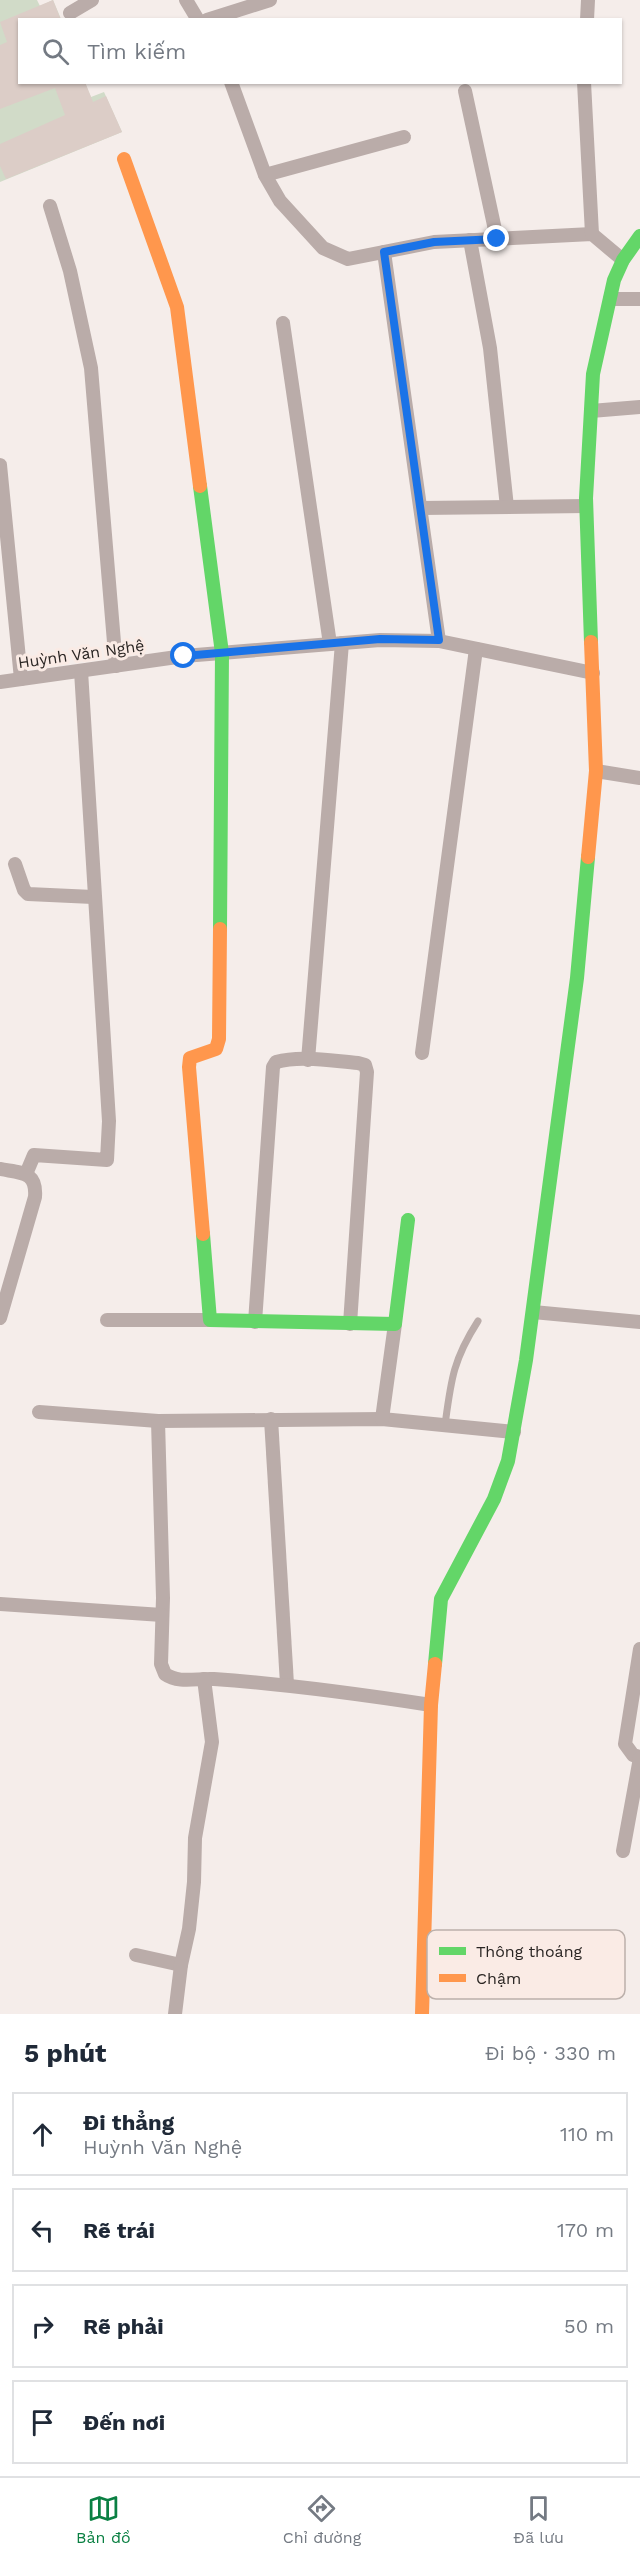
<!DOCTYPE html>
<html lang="vi">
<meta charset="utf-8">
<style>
body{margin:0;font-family:"Work Sans",sans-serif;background:#f2f2f3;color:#1f2937}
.stop{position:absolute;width:18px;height:18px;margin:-14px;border:4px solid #1a73e8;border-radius:50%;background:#fff}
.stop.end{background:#1a73e8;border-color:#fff;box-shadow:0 2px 6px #0008}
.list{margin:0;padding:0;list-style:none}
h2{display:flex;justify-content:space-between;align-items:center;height:78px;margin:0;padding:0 24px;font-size:26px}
h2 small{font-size:20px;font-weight:400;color:#747a83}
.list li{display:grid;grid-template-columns:39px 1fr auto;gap:18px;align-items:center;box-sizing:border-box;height:84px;margin:0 12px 12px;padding:0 12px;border:2px solid #e0e1e3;border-radius:0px}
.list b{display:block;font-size:22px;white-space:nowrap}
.list p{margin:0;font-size:20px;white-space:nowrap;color:#747a83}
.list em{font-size:20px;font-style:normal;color:#747a83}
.icon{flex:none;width:33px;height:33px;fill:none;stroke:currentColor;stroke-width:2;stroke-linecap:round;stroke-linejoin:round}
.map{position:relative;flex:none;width:640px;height:2014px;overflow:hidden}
.search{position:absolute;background:#fff;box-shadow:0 2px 4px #0004;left:18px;right:18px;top:18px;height:66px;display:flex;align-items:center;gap:15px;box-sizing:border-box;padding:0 21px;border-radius:0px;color:#747a83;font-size:22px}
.sheet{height:462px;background:#fff}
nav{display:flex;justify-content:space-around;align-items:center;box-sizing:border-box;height:84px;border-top:2px solid #e0e1e3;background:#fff;font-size:16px;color:#747a83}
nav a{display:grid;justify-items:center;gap:3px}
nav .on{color:#0b8043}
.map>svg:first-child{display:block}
.green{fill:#d1dbc8}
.building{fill:#dccdc7}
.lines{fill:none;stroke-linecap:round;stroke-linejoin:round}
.lane{stroke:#baaca9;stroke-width:7}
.street{stroke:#baaca9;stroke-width:14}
.fast{stroke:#63d668;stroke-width:14}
.slow{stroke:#ff974d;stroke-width:14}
.route{stroke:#1a73e8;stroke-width:8}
.labels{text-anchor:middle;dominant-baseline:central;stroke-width:6;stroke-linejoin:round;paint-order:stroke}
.street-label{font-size:16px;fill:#2a2523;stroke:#faebe5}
.key{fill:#faebe5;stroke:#bcb0ab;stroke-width:1.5}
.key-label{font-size:16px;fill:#2a2523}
</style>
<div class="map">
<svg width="640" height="2014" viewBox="0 0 640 2014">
<rect width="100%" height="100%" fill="#f5edea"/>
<polygon class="green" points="0,0 37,0 40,6 53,0 61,19 20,20 20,82 85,83 91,97 104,92 122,132 0,182"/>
<polygon class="building" points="53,0 61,20 20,20 20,82 85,82 93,102 106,96 122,132 6,179 0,166 0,144 65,115 55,88 0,109 0,45 7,42 0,22"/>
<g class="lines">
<path class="lane" d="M445 1425C451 1380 453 1360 478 1321"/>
<g class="street">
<polyline points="186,0 198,20"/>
<polyline points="70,13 92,0"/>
<polyline points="207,20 270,0"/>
<polyline points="587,20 588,0"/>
<polyline points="231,82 265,175 280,201 323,248 348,259 434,242 592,234 623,260"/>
<polyline points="584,82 592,234"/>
<polyline points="465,91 497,239"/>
<polyline points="265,175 404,137"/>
<polyline points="50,206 70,271 91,368 116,666"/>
<polyline points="470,240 490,348 507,507"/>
<polyline points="384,252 439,641"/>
<polyline points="610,299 640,299"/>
<polyline points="283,323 330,644"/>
<polyline points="591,411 640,407"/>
<polyline points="0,465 21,679"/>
<polyline points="421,508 586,506"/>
<polyline points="0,682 184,656 380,640 439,641 593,673"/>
<polyline points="596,771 640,778"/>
<polyline points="15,864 24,890 28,894 93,897"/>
<polyline points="422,1053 476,649"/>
<polyline points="308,1060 342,643"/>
<path d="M0 1169C21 1173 37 1171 35 1197L0 1318"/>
<polyline points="26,1174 34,1155 107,1160 109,1121 81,671"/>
<polyline points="533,1312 640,1322"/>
<polyline points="107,1320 210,1320"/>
<path d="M255 1322 273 1067 276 1062C301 1055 332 1061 358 1063L365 1065 367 1072 350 1324"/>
<polyline points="39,1412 158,1421 382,1419 514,1432"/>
<polyline points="271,1419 287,1684"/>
<polyline points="382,1419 395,1324"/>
<path d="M158 1421 163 1598 161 1664 165 1674C179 1684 197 1678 214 1679 287 1684 359 1694 431 1705"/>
<polyline points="0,1604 162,1615"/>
<polyline points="640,1649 625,1744 633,1755 640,1757"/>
<polyline points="623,1851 640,1758"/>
<polyline points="136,1955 181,1965"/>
<polyline points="175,2014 181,1965 189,1929 194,1882 195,1838 212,1742 204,1679"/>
</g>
<g class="fast">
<polyline points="200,486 222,653 220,929"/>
<polyline points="591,642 586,498 593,374 614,280 623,260 640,236"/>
<polyline points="203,1234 210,1320 395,1324 408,1220"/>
<polyline points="435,1664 441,1599 494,1499 508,1461 526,1360 577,978 588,857"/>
</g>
<g class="slow">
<polyline points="124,159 177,307 200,486"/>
<polyline points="588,857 596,771 591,642"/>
<polyline points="203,1234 189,1067 190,1058 216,1049 219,1039 220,929"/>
<polyline points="422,2014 431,1705 435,1664"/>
</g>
</g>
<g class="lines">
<polyline class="route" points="184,656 380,639 439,640 384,252 434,242 497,239"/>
</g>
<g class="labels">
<g class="street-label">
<text transform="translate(81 654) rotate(-8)">Huỳnh Văn Nghệ</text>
</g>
</g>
<rect x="427" y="1930" width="198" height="69" rx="9" class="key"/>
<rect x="439" y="1947" width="27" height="8" fill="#63d668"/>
<rect x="439" y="1974" width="27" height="8" fill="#ff974d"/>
<g class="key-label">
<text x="476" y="1957">Thông thoáng</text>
<text x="476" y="1984">Chậm</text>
</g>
</svg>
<div class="stop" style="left:184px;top:656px"></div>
<div class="stop end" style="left:497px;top:239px"></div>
<div class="search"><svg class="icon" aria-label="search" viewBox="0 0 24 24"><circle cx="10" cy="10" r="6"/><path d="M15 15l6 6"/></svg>Tìm kiếm</div>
</div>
<section class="sheet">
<h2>5 phút<small>Đi bộ · 330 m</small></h2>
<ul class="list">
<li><svg class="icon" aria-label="ahead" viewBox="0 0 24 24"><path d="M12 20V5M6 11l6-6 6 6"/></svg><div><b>Đi thẳng</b><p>Huỳnh Văn Nghệ</p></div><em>110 m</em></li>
<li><svg class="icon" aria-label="left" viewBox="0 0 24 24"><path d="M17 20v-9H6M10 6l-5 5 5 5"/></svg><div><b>Rẽ trái</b></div><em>170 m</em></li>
<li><svg class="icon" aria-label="right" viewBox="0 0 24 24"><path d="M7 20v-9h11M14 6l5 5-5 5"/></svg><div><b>Rẽ phải</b></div><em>50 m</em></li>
<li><svg class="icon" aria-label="arrive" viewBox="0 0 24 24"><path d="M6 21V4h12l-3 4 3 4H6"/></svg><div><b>Đến nơi</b></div></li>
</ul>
</section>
<nav>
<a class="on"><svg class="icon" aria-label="map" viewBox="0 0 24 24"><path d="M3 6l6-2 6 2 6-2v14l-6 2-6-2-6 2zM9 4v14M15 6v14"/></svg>Bản đồ</a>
<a><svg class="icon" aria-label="directions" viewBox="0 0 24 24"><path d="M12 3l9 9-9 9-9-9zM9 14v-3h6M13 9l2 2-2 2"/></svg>Chỉ đường</a>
<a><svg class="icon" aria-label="saved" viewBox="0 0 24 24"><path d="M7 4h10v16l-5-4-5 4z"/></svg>Đã lưu</a>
</nav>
